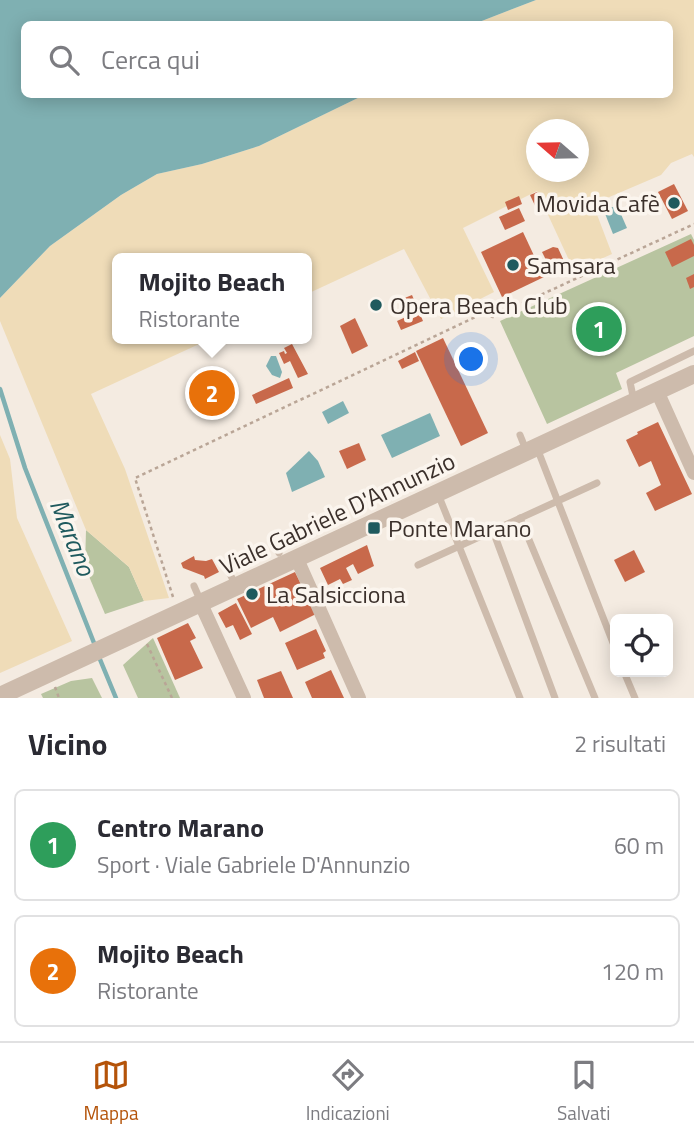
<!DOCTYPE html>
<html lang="it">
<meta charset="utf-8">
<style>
body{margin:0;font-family:"Titillium Web",sans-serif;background:#f7f7f7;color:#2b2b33}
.controls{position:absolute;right:21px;bottom:21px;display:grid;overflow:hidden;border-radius:10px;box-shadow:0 4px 18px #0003}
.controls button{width:63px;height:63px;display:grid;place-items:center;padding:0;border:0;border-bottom:2px solid #e1e1e2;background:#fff;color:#2b2b33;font:35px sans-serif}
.compass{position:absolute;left:526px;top:119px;width:63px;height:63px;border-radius:50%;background:#fff;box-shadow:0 4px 18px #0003;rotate:290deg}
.you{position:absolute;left:472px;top:360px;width:24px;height:24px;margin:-18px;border:5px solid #fff;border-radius:50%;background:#1a73e8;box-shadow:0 0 0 10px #1a73e833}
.badge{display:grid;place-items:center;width:46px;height:46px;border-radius:50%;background:#b45309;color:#fff;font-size:23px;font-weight:700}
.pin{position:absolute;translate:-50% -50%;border:4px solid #fff;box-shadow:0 2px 7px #0006}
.popup{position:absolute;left:112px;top:253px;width:200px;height:91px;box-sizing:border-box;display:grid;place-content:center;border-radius:10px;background:#fff;filter:drop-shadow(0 2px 5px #0005);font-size:23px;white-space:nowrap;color:#7c7c81}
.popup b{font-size:26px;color:#2b2b33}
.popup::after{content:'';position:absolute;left:50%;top:100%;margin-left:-14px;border:14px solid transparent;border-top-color:#fff}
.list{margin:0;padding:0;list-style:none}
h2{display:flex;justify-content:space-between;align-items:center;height:91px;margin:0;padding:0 28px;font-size:30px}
h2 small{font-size:23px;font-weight:400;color:#7c7c81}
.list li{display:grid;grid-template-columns:46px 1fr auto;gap:21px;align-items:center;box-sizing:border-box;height:112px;margin:0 14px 14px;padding:0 14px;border:2px solid #e1e1e2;border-radius:10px}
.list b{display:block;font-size:26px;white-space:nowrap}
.list p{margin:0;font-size:23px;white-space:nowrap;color:#7c7c81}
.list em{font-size:23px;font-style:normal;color:#7c7c81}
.icon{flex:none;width:38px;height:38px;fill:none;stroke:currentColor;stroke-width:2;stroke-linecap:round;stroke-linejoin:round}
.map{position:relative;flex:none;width:694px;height:698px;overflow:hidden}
.search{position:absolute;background:#fff;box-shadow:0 4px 18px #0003;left:21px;right:21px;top:21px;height:77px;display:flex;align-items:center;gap:18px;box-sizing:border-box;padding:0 24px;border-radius:10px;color:#7c7c81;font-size:26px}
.sheet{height:343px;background:#fff}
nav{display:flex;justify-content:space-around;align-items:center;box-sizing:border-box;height:98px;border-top:2px solid #e1e1e2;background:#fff;font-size:19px;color:#7c7c81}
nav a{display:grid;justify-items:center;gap:4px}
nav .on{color:#b45309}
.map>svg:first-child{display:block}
.green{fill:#b8c4a0}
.sand{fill:#efdcb8;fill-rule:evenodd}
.water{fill:#7fb0b2}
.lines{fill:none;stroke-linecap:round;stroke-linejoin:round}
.stream{stroke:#7fb0b2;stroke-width:4.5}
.building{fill:#c8694b}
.path{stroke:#b9a596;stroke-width:2.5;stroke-dasharray:3.5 3.5;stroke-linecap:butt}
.service{stroke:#cdbbac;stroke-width:7}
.minor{stroke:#cdbbac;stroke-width:14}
.tertiary{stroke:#cdbbac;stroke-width:18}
.poi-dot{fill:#1f5a5e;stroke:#fbf5ee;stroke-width:2.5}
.labels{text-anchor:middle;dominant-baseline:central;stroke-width:7;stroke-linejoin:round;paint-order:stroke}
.poi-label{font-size:24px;fill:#3b302b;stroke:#fbf5ee;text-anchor:start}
.street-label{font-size:24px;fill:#3b302b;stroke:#fbf5ee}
.water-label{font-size:26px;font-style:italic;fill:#1f5a5e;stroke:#fbf5ee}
</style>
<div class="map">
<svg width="694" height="698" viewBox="0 0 694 698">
<rect width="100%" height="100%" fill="#f4ebe1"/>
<g class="green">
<polygon points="691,234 694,240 694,336 616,373 622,389 547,424 500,321"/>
<polygon points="86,530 129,567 144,601 105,614 85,567"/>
<polygon points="153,638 180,698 138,698 123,665"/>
<polygon points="92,678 102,698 43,698 41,694 71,681"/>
</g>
<g class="sand">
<path d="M536 0H694V157L692 154 671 163 661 175 593 204 612 254 574 271 537 191 463 228 494 292 441 319 404 249 307 294 306 258H118V339H210L91 394 125 469 169 598 144 601 129 567 86 530 0 321V298L50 246 121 195 157 174 202 164 259 146 364 95 670 94V24H474ZM536 130H578V172H536Z"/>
<polygon points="0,435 10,459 17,518 72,641 0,673"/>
</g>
<g class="water">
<polygon points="0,0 536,0 474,24 24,24 24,94 364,95 259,146 202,164 157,174 121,195 50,246 0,298"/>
<polygon points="617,205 627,228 613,234 604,211"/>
<polygon points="271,356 276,356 282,372 280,378 272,375 266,366"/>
<polygon points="343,401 349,413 328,424 322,412"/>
<polygon points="430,413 440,436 392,458 381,435"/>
<polygon points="309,451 318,461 325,477 292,492 286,473"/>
</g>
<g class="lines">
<g class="stream">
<polyline points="0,389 25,468 96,648"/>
<polyline points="99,657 116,698"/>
</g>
</g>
<g class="building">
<polygon points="674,184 688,211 672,219 658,192"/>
<polygon points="537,192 545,208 538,212 530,195"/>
<polygon points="519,196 522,204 508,210 505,202"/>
<polygon points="519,208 525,221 505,230 499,217"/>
<polygon points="523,232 544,277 502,297 481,252"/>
<polygon points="691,239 694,245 694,256 672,267 665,252"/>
<polygon points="553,247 558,248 564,261 550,268 542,252"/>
<polygon points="694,274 694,287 690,289 686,278"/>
<polygon points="412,295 423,321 401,330 397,321 408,316 410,320 415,317 413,313 409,315 402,299"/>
<polygon points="355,318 368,346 352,354 340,326"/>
<polygon points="443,338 488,433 461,446 416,351"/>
<polygon points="292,344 308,374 298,378 290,361 284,364 279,353 284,351 285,354 287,353 284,348"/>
<polygon points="415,352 419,361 402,369 398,361"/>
<polygon points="198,375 206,394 214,390 222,404 208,412 189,380"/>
<polygon points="289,378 293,388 256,404 252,395"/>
<polygon points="658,422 692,494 655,511 646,493 661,485 651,461 639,467 626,440 638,434 637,432"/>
<polygon points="359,443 366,460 347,469 339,451"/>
<polygon points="367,545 374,566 358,574 353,564 346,568 352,580 343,584 340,579 328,585 320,568"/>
<polygon points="634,550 645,572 625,582 614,560"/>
<polygon points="194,556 195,560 206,561 212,559 219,572 205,579 204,576 183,568 181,563"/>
<polygon points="295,572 316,614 280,632 273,617 251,628 237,599"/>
<polygon points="236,603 252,634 240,640 233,625 226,628 218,613"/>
<polygon points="188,623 196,638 190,641 203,668 175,680 157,638"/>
<polygon points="316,629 326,651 323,653 325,658 297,670 285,643"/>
<polygon points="331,670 344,698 312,698 305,682"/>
<polygon points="281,671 293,698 264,698 257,680"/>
</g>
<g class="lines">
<g class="path">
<polyline points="173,597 135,478 484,313 493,317 694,224"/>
<polyline points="147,644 172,698"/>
<polyline points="55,687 59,698"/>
</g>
<g class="service">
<polyline points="634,401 630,382 694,351"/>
<polyline points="520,435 526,450"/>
<polyline points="537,448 615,648"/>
<polyline points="438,494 520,698"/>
<polyline points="520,518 595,698"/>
<polyline points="493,531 555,698"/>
<polyline points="276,548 279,553"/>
<polyline points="418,565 597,483"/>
<polyline points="228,570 236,586"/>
<polyline points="194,586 201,602"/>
<polyline points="624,672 635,698"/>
</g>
<g class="minor">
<polyline points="657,391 694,473"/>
<polyline points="297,559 359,698"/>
<polyline points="201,604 244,698"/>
</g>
<polyline class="tertiary" points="0,696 694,374"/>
</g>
<g class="poi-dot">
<circle cx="674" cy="203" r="7"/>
<circle cx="513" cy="265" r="7"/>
<circle cx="376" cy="305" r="7"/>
<rect x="367" y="521" width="14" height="14" rx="3.5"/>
<circle cx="252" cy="594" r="7"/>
</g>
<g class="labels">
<g class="poi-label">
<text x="660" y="203" text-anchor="end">Movida Cafè</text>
<text x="527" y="265">Samsara</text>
<text x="390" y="305">Opera Beach Club</text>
<text x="388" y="528">Ponte Marano</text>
<text x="266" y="594">La Salsicciona</text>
</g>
<g class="street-label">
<text transform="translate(337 513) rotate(-25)">Viale Gabriele D'Annunzio</text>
</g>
<g class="water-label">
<text transform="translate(73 537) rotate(68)">Marano</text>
</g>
</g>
</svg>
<div class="controls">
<button><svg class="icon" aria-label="locate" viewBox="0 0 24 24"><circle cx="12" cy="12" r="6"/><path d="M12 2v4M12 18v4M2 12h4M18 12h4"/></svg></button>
</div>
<svg class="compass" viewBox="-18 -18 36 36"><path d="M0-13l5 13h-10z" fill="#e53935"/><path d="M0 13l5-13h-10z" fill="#7c7c81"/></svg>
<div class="you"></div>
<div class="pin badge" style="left:599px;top:329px;background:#2e9e5b">1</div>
<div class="pin badge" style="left:212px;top:393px;background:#e8710a">2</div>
<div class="popup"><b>Mojito Beach</b>Ristorante</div>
<div class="search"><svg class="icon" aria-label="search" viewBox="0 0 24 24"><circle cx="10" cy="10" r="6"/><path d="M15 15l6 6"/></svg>Cerca qui</div>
</div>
<section class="sheet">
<h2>Vicino<small>2 risultati</small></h2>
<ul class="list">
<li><span class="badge" style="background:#2e9e5b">1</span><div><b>Centro Marano</b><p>Sport · Viale Gabriele D'Annunzio</p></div><em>60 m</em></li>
<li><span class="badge" style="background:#e8710a">2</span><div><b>Mojito Beach</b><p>Ristorante</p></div><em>120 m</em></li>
</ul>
</section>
<nav>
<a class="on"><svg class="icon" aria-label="map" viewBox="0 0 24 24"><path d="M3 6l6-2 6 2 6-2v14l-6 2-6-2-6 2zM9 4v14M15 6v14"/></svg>Mappa</a>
<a><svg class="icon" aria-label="directions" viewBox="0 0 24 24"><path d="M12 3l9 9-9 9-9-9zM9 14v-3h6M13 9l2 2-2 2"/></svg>Indicazioni</a>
<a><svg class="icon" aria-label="saved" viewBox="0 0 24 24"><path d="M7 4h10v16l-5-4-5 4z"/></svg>Salvati</a>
</nav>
